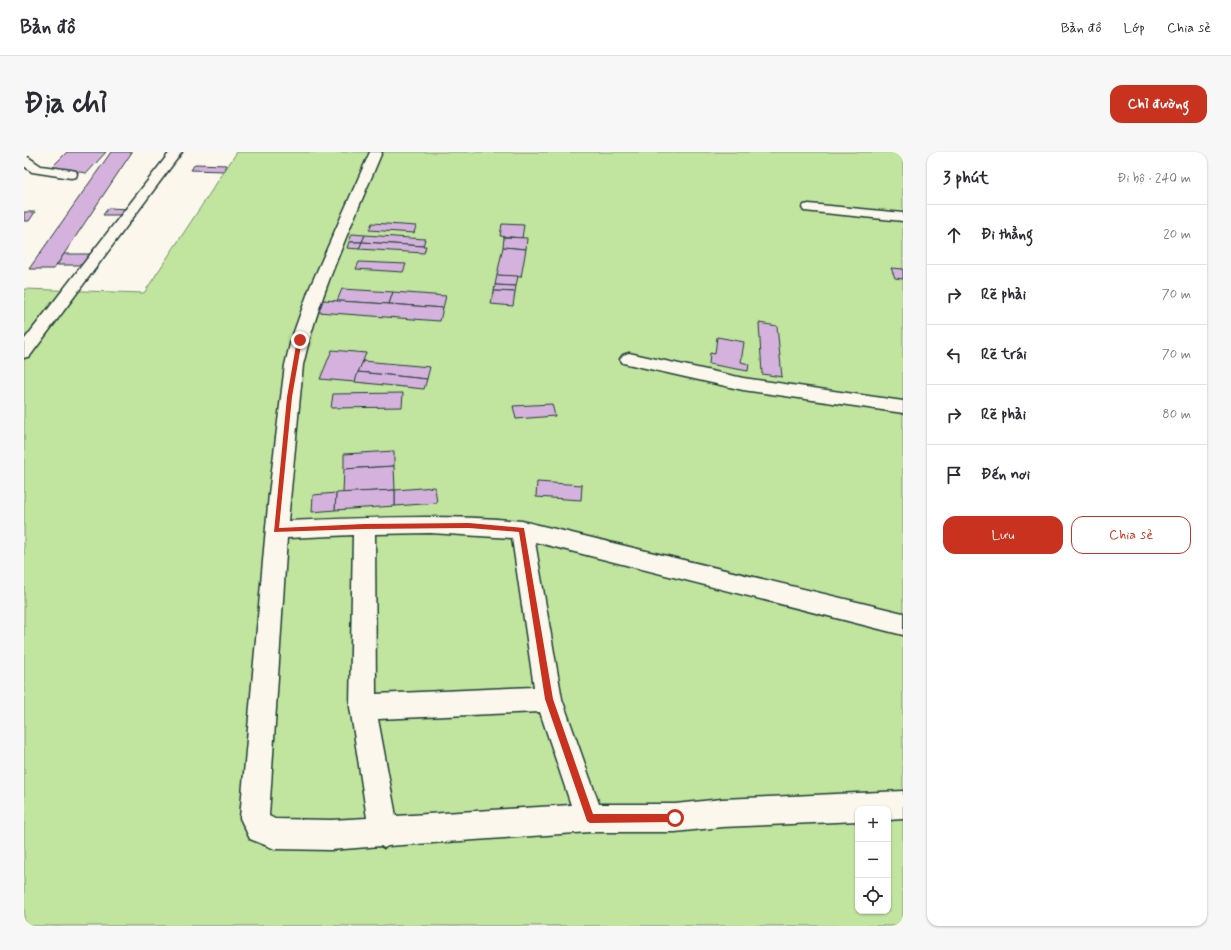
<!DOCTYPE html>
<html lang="vi">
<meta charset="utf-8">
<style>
body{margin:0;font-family:Mynerve,sans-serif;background:#f7f7f7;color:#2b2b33}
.controls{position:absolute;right:12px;bottom:12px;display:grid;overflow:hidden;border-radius:8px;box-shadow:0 1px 3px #0004}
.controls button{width:36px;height:36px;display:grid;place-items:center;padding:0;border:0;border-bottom:1px solid #e1e1e2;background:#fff;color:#2b2b33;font:20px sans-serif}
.stop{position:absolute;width:12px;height:12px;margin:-9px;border:3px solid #c8321e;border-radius:50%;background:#fff}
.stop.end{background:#c8321e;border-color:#fff;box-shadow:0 1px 4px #0008}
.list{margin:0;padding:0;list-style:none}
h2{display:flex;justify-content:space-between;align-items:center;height:52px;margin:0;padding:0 16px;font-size:17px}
h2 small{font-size:13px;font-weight:400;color:#7c7c81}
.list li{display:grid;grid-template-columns:26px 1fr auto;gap:12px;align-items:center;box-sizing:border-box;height:60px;padding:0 16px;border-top:1px solid #e1e1e2}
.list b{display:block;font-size:15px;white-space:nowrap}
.list em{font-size:13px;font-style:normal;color:#7c7c81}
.actions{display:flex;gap:8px;padding:12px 16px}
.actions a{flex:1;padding:9px 0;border:1px solid #c8321e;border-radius:12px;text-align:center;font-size:14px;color:#c8321e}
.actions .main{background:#c8321e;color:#fff}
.icon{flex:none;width:22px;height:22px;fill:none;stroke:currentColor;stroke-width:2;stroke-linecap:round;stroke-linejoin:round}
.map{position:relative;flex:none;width:879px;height:774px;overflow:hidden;border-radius:12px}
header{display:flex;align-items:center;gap:24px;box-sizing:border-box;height:56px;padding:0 20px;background:#fff;border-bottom:1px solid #e1e1e2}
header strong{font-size:19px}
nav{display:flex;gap:22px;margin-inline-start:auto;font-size:14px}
.intro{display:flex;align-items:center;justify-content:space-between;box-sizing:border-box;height:96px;padding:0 24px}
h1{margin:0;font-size:28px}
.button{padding:10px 18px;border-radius:12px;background:#c8321e;color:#fff;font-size:14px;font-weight:700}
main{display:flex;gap:24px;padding:0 24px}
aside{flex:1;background:#fff;border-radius:12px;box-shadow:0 1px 3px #0004}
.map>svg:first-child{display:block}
.green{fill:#c1e49e;stroke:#709069;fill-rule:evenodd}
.building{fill:#d5b2dd;stroke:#1f3d34}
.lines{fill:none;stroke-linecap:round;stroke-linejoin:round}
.minor-casing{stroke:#1f3d34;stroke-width:3}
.minor{fill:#fbf7ec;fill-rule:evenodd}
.route{fill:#c8321e}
</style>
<header>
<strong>Bản đồ</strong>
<nav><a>Bản đồ</a><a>Lớp</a><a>Chia sẻ</a></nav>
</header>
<div class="intro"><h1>Địa chỉ</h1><a class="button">Chỉ đường</a></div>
<main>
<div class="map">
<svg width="879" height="774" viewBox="0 0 879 774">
<rect width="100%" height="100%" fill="#fbf7ec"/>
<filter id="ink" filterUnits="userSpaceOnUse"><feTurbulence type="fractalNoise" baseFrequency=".025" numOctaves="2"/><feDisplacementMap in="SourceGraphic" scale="8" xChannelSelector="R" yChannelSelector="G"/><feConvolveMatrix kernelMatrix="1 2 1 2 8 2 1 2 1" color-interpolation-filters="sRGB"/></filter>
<g filter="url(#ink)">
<path class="green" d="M213 0H879V774H0V137L120 141ZM834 657H864V759H834Z"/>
<g class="building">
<polygon points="43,0 82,0 63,21 27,16"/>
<polygon points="87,0 108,0 30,117 5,117"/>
<polygon points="171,12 203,13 200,19 167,18"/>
<polygon points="84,56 107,57 103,63 79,63"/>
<polygon points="0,60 11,60 5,69 0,69"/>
<polygon points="348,71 392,74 390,81 345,78"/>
<polygon points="478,72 500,73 498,86 476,84"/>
<polygon points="328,82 341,83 338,90 325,90"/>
<polygon points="341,83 401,87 399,94 338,90"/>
<polygon points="480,85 503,86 502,97 479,95"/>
<polygon points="325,90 338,90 335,97 323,96"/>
<polygon points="338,90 399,94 402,94 400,101 335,97"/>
<polygon points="479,95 502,97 497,125 473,123"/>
<polygon points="40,102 70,102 64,113 33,113"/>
<polygon points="335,110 382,112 379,120 332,117"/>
<polygon points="867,116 879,117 879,127 871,126"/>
<polygon points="473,123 494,124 492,134 471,133"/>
<polygon points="471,133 492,134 491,140 470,139"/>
<polygon points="318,137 369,140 365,152 313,149"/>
<polygon points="470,139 491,140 489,154 467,152"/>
<polygon points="369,140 422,144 419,156 365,152"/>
<polygon points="299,148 365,152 419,156 416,169 294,160"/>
<polygon points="735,171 753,174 758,225 738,222"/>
<polygon points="693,185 720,190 717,210 725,212 724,219 685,212 686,201 691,202"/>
<polygon points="308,198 342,201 331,230 296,227"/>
<polygon points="339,209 406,215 403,227 334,220"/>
<polygon points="334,220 403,227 400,237 331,230"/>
<polygon points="379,241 378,255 307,256 309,242"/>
<polygon points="528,252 531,264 492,267 489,254"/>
<polygon points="370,299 370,314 320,317 320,302"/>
<polygon points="370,314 371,338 319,341 320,317"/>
<polygon points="513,330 558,333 557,348 512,345"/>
<polygon points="411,335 413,351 371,354 371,338"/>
<polygon points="371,338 371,354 311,358 312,341"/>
<polygon points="312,341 311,358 288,360 289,343"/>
</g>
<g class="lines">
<g class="minor-casing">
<g id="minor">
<polygon points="146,0 158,0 6,204 0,206 0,188"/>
<path d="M346 0H358C329 70 296 139 279 213L264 369C342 366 420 362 498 369L879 461V483L511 390 538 547 575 652H651L698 647 879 639V667L864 668V657H834V669L698 675 651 680H566L364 694 360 696 357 694 307 698 251 697 226 687 216 666 245 342 261 213 267 188 286 135ZM406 381 488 386 510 535 352 542 351 382ZM329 383 326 555 343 666 307 668 251 667 245 664 263 386ZM516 560 547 653 372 664 354 567Z"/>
<polygon points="0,4 4,5 17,14 47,18 52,19 53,22 52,25 47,26 8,20 0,14"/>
<polygon points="785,52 879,61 879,69 780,59 778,56 780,53"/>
<polygon points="605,201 719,226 879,249 879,261 719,238 599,211 596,207 599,203"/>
</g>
</g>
<use href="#minor" class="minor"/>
</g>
</g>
<polygon class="route" points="276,187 278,188 268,245 255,376 340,372 445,371 500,376 529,547 569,662 651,662 654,663 655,666 654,669 651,670 566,671 563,669 521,547 495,380 445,376 340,377 250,380 263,245 273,188"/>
</svg>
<div class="controls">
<button>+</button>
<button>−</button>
<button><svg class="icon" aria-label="locate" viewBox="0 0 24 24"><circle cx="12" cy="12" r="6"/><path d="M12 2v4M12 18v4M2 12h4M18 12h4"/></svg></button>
</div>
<div class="stop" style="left:651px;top:666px"></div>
<div class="stop end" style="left:276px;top:188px"></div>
</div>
<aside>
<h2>3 phút<small>Đi bộ · 240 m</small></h2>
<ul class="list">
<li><svg class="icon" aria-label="ahead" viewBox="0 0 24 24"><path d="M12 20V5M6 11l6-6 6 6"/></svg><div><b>Đi thẳng</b></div><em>20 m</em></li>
<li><svg class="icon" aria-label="right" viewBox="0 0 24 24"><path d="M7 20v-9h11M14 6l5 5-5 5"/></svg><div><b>Rẽ phải</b></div><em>70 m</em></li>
<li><svg class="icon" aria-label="left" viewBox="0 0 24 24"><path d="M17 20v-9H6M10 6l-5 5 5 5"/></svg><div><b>Rẽ trái</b></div><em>70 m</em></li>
<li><svg class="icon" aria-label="right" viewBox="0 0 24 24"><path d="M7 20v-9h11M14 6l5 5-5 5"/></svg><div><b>Rẽ phải</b></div><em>80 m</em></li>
<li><svg class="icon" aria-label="arrive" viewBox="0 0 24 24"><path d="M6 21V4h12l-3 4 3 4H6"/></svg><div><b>Đến nơi</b></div></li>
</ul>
<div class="actions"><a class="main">Lưu</a><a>Chia sẻ</a></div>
</aside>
</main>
